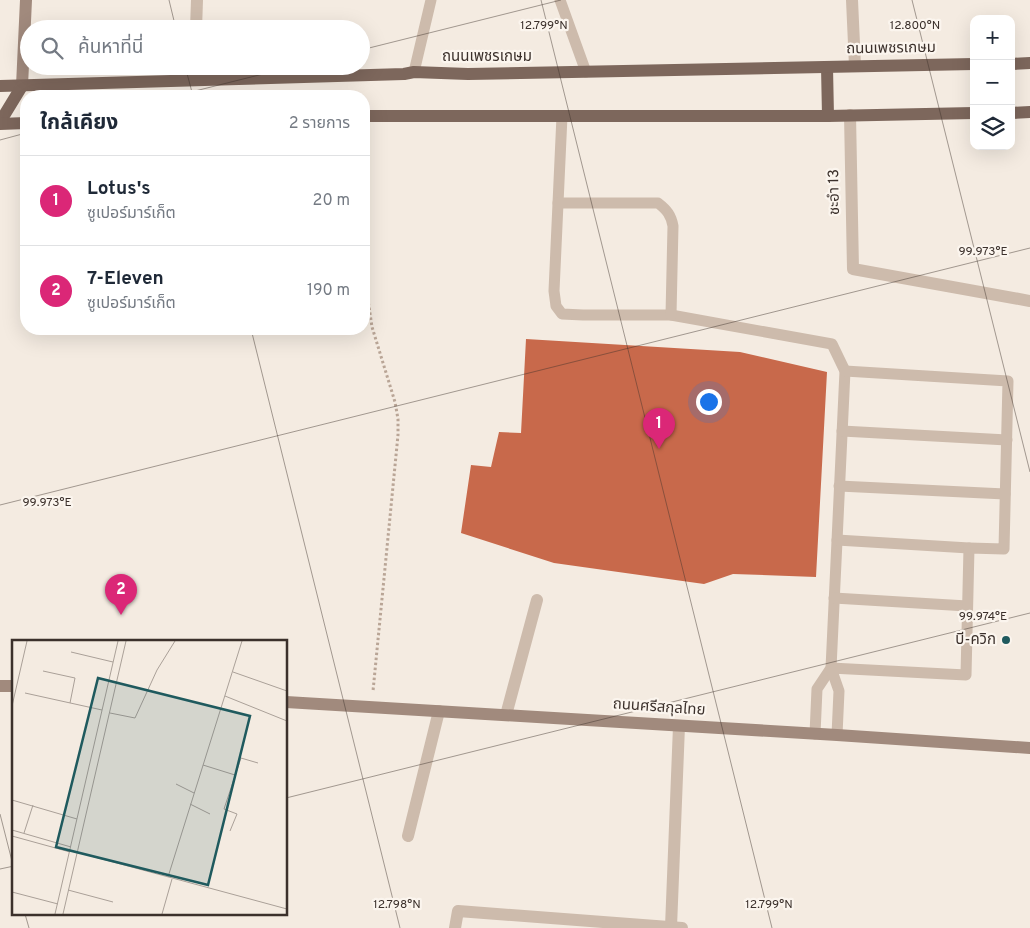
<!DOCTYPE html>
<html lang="th">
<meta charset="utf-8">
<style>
body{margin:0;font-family:Overpass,"Noto Sans Thai",sans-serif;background:#f2f2f3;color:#1f2937}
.controls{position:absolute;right:15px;top:15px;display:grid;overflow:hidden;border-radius:10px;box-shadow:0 5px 20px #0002}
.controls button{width:45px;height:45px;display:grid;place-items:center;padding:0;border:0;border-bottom:1px solid #e0e1e3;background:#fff;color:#1f2937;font:25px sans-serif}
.you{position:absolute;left:708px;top:401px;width:18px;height:18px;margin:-12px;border:4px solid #fff;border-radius:50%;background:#1a73e8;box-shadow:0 0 0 8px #1a73e833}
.badge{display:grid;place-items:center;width:32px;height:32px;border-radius:50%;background:#db2777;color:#fff;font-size:16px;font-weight:700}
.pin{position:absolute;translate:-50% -41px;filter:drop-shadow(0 1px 2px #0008)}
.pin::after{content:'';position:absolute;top:26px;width:18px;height:15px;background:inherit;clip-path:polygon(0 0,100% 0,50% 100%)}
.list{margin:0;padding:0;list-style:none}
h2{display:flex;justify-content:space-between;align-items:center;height:65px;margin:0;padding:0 20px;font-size:21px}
h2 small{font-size:16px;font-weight:400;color:#747a83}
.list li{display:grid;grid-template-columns:32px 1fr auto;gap:15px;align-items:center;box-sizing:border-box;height:90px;padding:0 20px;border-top:1px solid #e0e1e3}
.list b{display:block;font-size:19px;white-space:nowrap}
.list p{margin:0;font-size:16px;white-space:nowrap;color:#747a83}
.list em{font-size:16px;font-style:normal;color:#747a83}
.icon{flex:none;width:28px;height:28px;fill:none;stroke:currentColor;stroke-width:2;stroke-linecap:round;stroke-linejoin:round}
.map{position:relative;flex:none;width:1030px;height:928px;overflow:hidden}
.search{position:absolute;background:#fff;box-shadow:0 5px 20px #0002;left:20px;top:20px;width:350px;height:55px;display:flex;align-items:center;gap:12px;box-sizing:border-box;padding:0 18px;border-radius:28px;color:#747a83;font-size:19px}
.panel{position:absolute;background:#fff;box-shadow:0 5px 20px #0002;left:20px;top:90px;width:350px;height:245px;border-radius:20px}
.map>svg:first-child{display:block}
.building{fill:#c8694b}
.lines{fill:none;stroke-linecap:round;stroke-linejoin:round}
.path{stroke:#b9a596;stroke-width:3;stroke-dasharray:2.5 2.5;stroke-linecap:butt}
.lane{stroke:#cdbbac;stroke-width:11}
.street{stroke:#cdbbac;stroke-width:12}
.secondary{stroke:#a18a7d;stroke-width:12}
.primary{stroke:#7d675c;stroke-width:12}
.ticks{fill:none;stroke:#3b302b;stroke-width:1;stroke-opacity:0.45}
.poi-dot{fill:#1f5a5e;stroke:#fbf5ee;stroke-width:2}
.labels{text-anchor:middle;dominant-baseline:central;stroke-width:4.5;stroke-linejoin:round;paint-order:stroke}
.street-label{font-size:15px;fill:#3b302b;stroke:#fbf5ee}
.poi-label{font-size:15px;fill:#3b302b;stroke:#fbf5ee;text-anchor:end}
.inset-road{fill:none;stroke:#aaa098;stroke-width:1}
.view{fill:#1f5a5e;fill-opacity:0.15;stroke:#1f5a5e;stroke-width:2.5}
.inset-edge{fill:none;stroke:#3b302b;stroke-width:2.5}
.ticks-label{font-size:12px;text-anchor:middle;fill:#3b302b;stroke:#fbf5ee;stroke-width:4.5;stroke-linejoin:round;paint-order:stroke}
</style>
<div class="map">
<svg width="1030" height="928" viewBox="0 0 1030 928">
<rect width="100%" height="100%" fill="#f4ebe1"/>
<polygon class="building" points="526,339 740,352 827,372 816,577 733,574 704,584 554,563 461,533 471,465 491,467 499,432 521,433"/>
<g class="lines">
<polyline class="path" points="364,273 372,327 395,402 398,419 398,435 373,691"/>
<g class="lane">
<polyline points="560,0 586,72"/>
<polyline points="414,72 431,0"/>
<polyline points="562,116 554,291 556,306 562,314 583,315 671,315 832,344 845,371 831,668 817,689 815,734"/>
<path d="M558 203H658C667 210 671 215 673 226L671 315"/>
<polyline points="842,431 1007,440"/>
<polyline points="839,486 1005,494"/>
<polyline points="837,540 969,548"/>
<polyline points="834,598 967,606"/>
<polyline points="837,735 839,691 831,668 966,675 969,548 1004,549 1008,381 845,371"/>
</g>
<g class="street">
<polyline points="852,0 855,66"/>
<polyline points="196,29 197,0"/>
<polyline points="193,80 194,66"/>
<polyline points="850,115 853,269 1030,301"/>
<polyline points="506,715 537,600"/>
<polyline points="408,836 439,711"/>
<polyline points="671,927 679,726"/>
<polyline points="455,928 458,911 682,928"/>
</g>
<g class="secondary">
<polyline points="22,86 26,0"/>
<polyline points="0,686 14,686"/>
<polyline points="286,702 837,735 1030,748"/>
</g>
<g class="primary">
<polyline points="1011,64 1030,63"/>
<polyline points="827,67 828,116"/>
<polyline points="0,86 404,74 414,72 468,74 974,64"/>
<polyline points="1011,113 1030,112"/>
<polyline points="364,116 828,116 974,113"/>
<polyline points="0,122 22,86"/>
<polyline points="0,124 26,123"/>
</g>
</g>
<path class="ticks" d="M169 0 176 29M541 0 772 928M912 0 1030 472M361 50 561 0M185 66 193 96M175 96 295 66M0 140 26 133M251 329 400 928M0 505 1030 248M286 798 1030 613M0 814 14 869M0 869 14 866M25 914 29 928"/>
<circle class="poi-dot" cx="1006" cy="640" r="5"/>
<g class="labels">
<g class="street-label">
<text transform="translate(891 49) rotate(-1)">ถนนเพชรเกษม</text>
<text x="487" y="57">ถนนเพชรเกษม</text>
<text transform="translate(835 192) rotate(-91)">ชะอำ 13</text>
<text transform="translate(659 708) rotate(4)">ถนนศรีสกุลไทย</text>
</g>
<g class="poi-label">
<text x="996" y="640">บี-ควิก</text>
</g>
</g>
<g transform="translate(12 640)">
<rect width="275" height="275" fill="#f4ebe1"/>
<path class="inset-road" d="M59 12 101 22M31 31 63 38 58 63M221 32 275 51M13 53 90 70M213 56 275 81M0 66 15 1M98 73 123 78 145 30 163 1M191 125 223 135M164 144 182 153M0 160 65 179M178 164 198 174M0 190 59 207M218 191 225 174 212 169 229 118 246 123M12 193 21 165M0 196 58 212M64 212 275 269M156 237 230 1M56 250 101 262M0 252 46 264M43 274 106 1M51 274 114 1M150 274 160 239"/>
<path class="view" d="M86 38 238 76 196 245 44 207Z"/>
<rect width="275" height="275" class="inset-edge"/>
</g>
<g class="ticks-label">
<text x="544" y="29">12.799°N</text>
<text x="915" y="29">12.800°N</text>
<text x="983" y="255">99.973°E</text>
<text x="47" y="506">99.973°E</text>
<text x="983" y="620">99.974°E</text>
<text x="397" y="908">12.798°N</text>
<text x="769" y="908">12.799°N</text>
</g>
</svg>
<div class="controls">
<button>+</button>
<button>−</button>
<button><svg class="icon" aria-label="layers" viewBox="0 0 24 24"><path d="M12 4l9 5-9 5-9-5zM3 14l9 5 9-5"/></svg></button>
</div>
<div class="you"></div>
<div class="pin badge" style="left:659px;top:449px">1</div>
<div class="pin badge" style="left:121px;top:615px">2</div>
<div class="search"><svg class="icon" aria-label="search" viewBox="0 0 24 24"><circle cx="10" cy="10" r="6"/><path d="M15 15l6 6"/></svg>ค้นหาที่นี่</div>
<section class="panel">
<h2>ใกล้เคียง<small>2 รายการ</small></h2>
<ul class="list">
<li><span class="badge">1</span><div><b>Lotus's</b><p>ซูเปอร์มาร์เก็ต</p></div><em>20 m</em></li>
<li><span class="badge">2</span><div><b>7-Eleven</b><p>ซูเปอร์มาร์เก็ต</p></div><em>190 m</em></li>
</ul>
</section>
</div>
